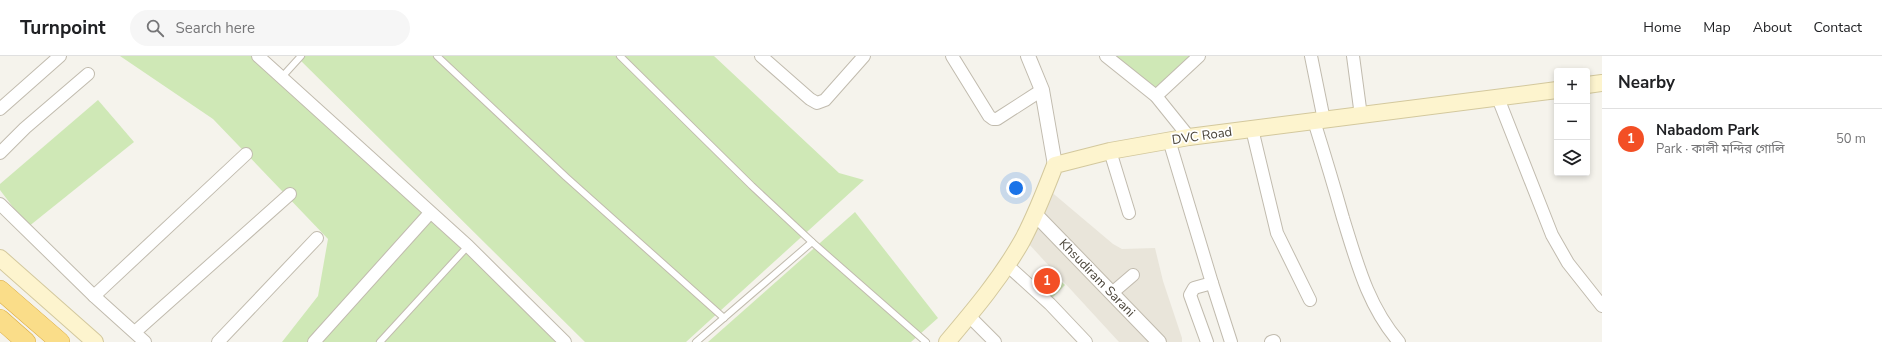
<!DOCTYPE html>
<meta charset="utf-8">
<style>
body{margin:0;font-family:"Nunito Sans","Noto Sans Bengali",sans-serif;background:#f6f6f6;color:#202124}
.controls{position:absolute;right:12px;top:12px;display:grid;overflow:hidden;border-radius:4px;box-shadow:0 2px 6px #0003}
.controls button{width:36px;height:36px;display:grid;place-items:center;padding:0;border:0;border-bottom:1px solid #e0e0e0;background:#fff;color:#202124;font:20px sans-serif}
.you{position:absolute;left:1016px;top:132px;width:14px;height:14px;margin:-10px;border:3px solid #fff;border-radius:50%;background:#1a73e8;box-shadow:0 0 0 6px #1a73e833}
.badge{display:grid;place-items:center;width:26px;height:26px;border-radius:50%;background:#f34f25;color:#fff;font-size:13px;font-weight:700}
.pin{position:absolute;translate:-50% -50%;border:2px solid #fff;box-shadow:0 1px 4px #0006}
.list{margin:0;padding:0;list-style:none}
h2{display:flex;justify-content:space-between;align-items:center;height:52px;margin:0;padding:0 16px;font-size:17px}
h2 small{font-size:13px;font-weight:400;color:#757577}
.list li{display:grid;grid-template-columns:26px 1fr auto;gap:12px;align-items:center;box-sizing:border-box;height:60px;padding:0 16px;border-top:1px solid #e0e0e0}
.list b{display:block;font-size:15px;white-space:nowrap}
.list p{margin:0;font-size:13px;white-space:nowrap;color:#757577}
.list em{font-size:13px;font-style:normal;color:#757577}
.icon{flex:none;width:22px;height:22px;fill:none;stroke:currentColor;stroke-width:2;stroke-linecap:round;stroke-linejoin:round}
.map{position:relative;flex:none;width:1602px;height:286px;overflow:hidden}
header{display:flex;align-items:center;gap:24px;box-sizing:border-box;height:56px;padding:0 20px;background:#fff;border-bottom:1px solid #e0e0e0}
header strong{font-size:19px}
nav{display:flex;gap:22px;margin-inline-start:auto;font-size:14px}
.search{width:280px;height:36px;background:#f6f6f6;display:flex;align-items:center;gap:10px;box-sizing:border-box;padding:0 14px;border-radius:22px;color:#757577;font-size:15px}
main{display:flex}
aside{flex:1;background:#fff}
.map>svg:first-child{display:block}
.residential{fill:#e9e5da}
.green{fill:#cfe8b6}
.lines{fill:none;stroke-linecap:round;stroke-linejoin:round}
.service-casing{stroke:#c1bbae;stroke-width:8}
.minor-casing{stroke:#c1bbae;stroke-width:14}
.tertiary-casing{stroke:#c1bbae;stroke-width:16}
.secondary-casing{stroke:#d3c89d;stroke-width:18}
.trunk-casing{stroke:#d9aa42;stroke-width:20}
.service{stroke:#fff;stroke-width:6}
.minor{stroke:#fff;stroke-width:12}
.tertiary{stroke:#fff;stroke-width:14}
.secondary{stroke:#fdf4ce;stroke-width:16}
.trunk{stroke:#fadd89;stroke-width:19}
.labels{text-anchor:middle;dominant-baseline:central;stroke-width:3.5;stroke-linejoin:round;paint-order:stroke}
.street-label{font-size:13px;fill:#4a4439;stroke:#fff}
</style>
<header>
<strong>Turnpoint</strong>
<div class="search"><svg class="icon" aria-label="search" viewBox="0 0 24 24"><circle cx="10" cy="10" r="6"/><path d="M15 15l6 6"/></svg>Search here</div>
<nav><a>Home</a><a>Map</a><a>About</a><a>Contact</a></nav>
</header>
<main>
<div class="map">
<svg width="1602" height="286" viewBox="0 0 1602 286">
<rect width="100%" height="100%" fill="#f5f3ec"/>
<polygon class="residential" points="1049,134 1113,188 1122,193 1155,192 1163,225 1182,282 1182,286 1119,286 1028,187"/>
<g class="green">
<polygon points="120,0 264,0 559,286 282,286 318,240 328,183 213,63"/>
<polygon points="296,0 714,0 839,117 864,124 686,286 585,286"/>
<polygon points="1115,0 1190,0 1154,33"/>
<polygon points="98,44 134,86 28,171 0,134 0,128"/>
<polygon points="855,156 938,262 911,286 708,286"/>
<polygon points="1046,212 1065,229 1048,246 1030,229"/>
</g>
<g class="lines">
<g class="service-casing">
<g id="service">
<polyline points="437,0 566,121 724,262"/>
<polyline points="620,0 752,130 812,186 926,286"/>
<polyline points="281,22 301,0"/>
<polyline points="380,286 468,190"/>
<polyline points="696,286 812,186"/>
</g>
</g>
<g class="minor-casing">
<g id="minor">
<polyline points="258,0 468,190 565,286"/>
<polyline points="761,0 810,43 817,47 825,44 864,0"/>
<polyline points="952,0 989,60 993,63 997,63 1042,34"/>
<polyline points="1106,0 1156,40 1189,81"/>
<polyline points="1311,0 1324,64"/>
<polyline points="1353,0 1361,60"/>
<polyline points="1156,40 1199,0"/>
<polyline points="1498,42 1552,179 1568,207 1602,250"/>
<polyline points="0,53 60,0"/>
<path d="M1314 65C1324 97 1334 130 1343 162 1357 207 1368 250 1399 286"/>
<polyline points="1252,73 1277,177 1310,244"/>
<polyline points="1169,84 1212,227 1194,232 1190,239 1207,286"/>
<polyline points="1110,95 1129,157"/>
<polyline points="0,97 25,72 88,18"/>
<polyline points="0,148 94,240 145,286"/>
<polyline points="1007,209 1050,248 1086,286"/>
<polyline points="1212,227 1231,286"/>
<polyline points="1112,237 1133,219"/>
<polyline points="94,240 246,98"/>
<polyline points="969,260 995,286"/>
<polyline points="135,276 290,138"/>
<polyline points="218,286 317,182"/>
<polyline points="314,286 430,157"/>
<polyline points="1271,286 1274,285"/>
</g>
</g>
<g class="tertiary-casing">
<g id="tertiary">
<polyline points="1028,0 1042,34 1055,109"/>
<polyline points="1035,158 1159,286"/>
</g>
</g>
<g class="secondary-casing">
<g id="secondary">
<polyline points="1587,29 1602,27"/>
<polyline points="0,202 95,286"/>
<path d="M947 286C974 254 1001 222 1022 185 1035 161 1045 135 1055 109L1110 95 1189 81 1557 34"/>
</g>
</g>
<g class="trunk-casing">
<g id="trunk">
<polyline points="0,234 60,286"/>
<polyline points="0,263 26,286"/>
</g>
</g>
<use href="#service" class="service"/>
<use href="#minor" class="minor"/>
<use href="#tertiary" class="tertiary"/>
<use href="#secondary" class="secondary"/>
<use href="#trunk" class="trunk"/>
</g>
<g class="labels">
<g class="street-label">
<text transform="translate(1202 80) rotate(-8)">DVC Road</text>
<text transform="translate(1097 222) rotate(46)">Khsudiram Sarani</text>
</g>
</g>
</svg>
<div class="controls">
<button>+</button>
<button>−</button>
<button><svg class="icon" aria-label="layers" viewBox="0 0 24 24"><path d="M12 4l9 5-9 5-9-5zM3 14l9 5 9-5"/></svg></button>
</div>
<div class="you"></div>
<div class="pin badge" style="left:1047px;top:225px">1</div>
</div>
<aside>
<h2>Nearby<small></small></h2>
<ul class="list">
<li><span class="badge">1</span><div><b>Nabadom Park</b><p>Park · কালী মন্দির গোলি</p></div><em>50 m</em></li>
</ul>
</aside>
</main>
